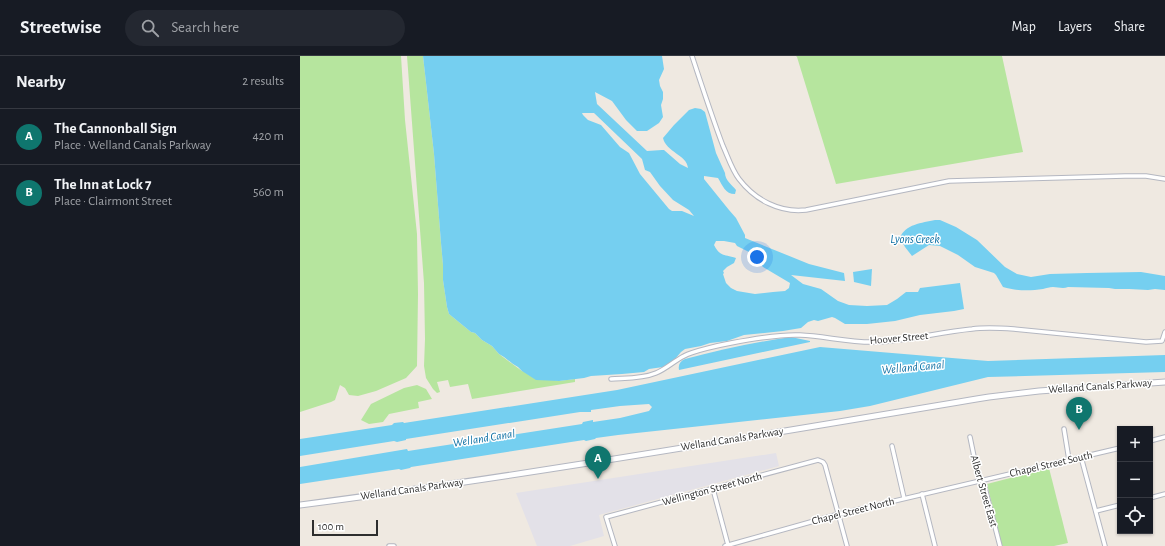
<!DOCTYPE html>
<meta charset="utf-8">
<style>
body{margin:0;font-family:"Alegreya Sans",sans-serif;background:#242831;color:#f1f3f6}
.controls{position:absolute;right:12px;bottom:12px;display:grid;overflow:hidden;border-radius:0px;box-shadow:0 1px 3px #0004}
.controls button{width:36px;height:36px;display:grid;place-items:center;padding:0;border:0;border-bottom:1px solid #363941;background:#171b24;color:#f1f3f6;font:20px sans-serif}
.scale{position:absolute;left:12px;bottom:10px;width:66px;box-sizing:border-box;padding-left:4px;border:2px solid #2e2e2e;border-top:0;font-size:11px;line-height:14px;white-space:nowrap;color:#2e2e2e;-webkit-text-stroke:3px #fff;paint-order:stroke}
.you{position:absolute;left:457px;top:201px;width:14px;height:14px;margin:-10px;border:3px solid #fff;border-radius:50%;background:#1a73e8;box-shadow:0 0 0 6px #1a73e833}
.badge{display:grid;place-items:center;width:26px;height:26px;border-radius:50%;background:#0f766e;color:#fff;font-size:13px;font-weight:700}
.pin{position:absolute;translate:-50% -33px;filter:drop-shadow(0 1px 2px #0008)}
.pin::after{content:'';position:absolute;top:21px;width:14px;height:12px;background:inherit;clip-path:polygon(0 0,100% 0,50% 100%)}
.list{margin:0;padding:0;list-style:none}
h2{display:flex;justify-content:space-between;align-items:center;height:52px;margin:0;padding:0 16px;font-size:17px}
h2 small{font-size:13px;font-weight:400;color:#9ea1a6}
.list li{display:grid;grid-template-columns:26px 1fr auto;gap:12px;align-items:center;box-sizing:border-box;height:56px;padding:0 16px;border-top:1px solid #363941}
.list b{display:block;font-size:15px;white-space:nowrap}
.list p{margin:0;font-size:13px;white-space:nowrap;color:#9ea1a6}
.list em{font-size:13px;font-style:normal;color:#9ea1a6}
.icon{flex:none;width:22px;height:22px;fill:none;stroke:currentColor;stroke-width:2;stroke-linecap:round;stroke-linejoin:round}
.map{position:relative;flex:none;width:865px;height:490px;overflow:hidden}
header{display:flex;align-items:center;gap:24px;box-sizing:border-box;height:56px;padding:0 20px;background:#171b24;border-bottom:1px solid #363941}
header strong{font-size:19px}
nav{display:flex;gap:22px;margin-inline-start:auto;font-size:14px}
.search{width:280px;height:36px;background:#242831;display:flex;align-items:center;gap:10px;box-sizing:border-box;padding:0 14px;border-radius:22px;color:#9ea1a6;font-size:15px}
main{display:flex}
aside{flex:1;background:#171b24}
.map>svg:first-child{display:block}
.industrial{fill:#e3e1e8}
.green{fill:#b6e59e}
.water{fill:#75cff0;fill-rule:evenodd}
.lines{fill:none;stroke-linecap:round;stroke-linejoin:round}
.street-casing{stroke:#b4b7c1;stroke-width:5.5}
.secondary-casing{stroke:#b4b7c1;stroke-width:7}
.street{stroke:#fff;stroke-width:3.5}
.secondary{stroke:#fff;stroke-width:5}
.labels{text-anchor:middle;dominant-baseline:central;stroke-width:3;stroke-linejoin:round;paint-order:stroke}
.street-label{font-size:11px;fill:#2e2e2e;stroke:#fff}
.water-label{font-size:12px;font-style:italic;fill:#0d6fa3;stroke:#fff}
</style>
<header>
<strong>Streetwise</strong>
<div class="search"><svg class="icon" aria-label="search" viewBox="0 0 24 24"><circle cx="10" cy="10" r="6"/><path d="M15 15l6 6"/></svg>Search here</div>
<nav><a>Map</a><a>Layers</a><a>Share</a></nav>
</header>
<main>
<aside>
<h2>Nearby<small>2 results</small></h2>
<ul class="list">
<li><span class="badge">A</span><div><b>The Cannonball Sign</b><p>Place · Welland Canals Parkway</p></div><em>420 m</em></li>
<li><span class="badge">B</span><div><b>The Inn at Lock 7</b><p>Place · Clairmont Street</p></div><em>560 m</em></li>
</ul>
</aside>
<div class="map">
<svg width="865" height="490" viewBox="0 0 865 490">
<rect width="100%" height="100%" fill="#efe9e1"/>
<polygon class="industrial" points="476,397 479,410 299,459 304,480 270,490 237,490 216,437"/>
<g class="green">
<polygon points="0,0 101,0 105,64 117,178 118,238 117,310 106,322 76,335 58,340 49,339 45,332 40,329 35,344 31,346 0,356"/>
<polygon points="107,0 123,0 134,98 141,187 143,209 143,224 147,251 149,258 171,276 175,277 182,284 192,290 199,298 222,315 258,325 275,323 275,326 172,343 168,328 150,331 148,324 137,326 140,336 137,337 133,333 126,322 124,310 125,283 124,227"/>
<polygon points="496,0 702,0 723,96 536,128 497,1"/>
<polygon points="117,329 126,333 132,343 118,346 119,352 89,358 83,366 69,368 61,364 71,348 104,332"/>
<polygon points="749,412 768,487 754,490 702,490 687,428"/>
</g>
<g class="water">
<path d="M123 0H362L364 13 359 24 360 30 363 36V43L361 49 363 61 359 67 347 75H337L326 64 312 45 295 36 297 48 347 95 362 94H364L380 108 388 112C387 99 366 96 363 82L374 69 389 54 395 52 401 53 405 56 416 97 425 117C425 124 432 129 436 134L435 138C425 138 423 130 418 122L404 120V123L429 154 436 162 445 179V182L509 208 544 217 545 225 491 219 503 228 521 233 538 245 549 249 567 250 587 249 597 243 606 236H618L620 232 660 227 664 253 654 255 620 259 595 265 567 268H545L535 262 532 261 518 265 514 264 508 266 501 272 483 275 444 279 427 285 410 287 401 290 385 293 381 296 375 303 370 308 363 311 349 313 344 316 322 318 291 320 284 322 259 325 236 324 222 315 218 311 213 308 204 301 199 298 192 290 182 284 175 277 171 276 149 258 147 251 143 224V209L141 187 134 98ZM282 57H294L342 103 345 114 350 116 360 130 373 144 389 154 394 160 382 155H372L369 153 340 118 329 97 320 91 301 69 288 64 283 59ZM416 185H424L435 187 437 190 453 198 463 211 490 227 489 232 485 235 473 236 455 238 437 235 431 232 426 227 423 218 424 217 423 215 427 211 434 207 436 202C424 198 420 201 414 189Z"/>
<path d="M635 164H640L656 171 677 184 705 211 717 218 731 221 750 218 787 217 841 216 865 220V234L855 233 848 234 829 233H815L809 232 768 231C763 233 758 231 753 231 749 231 747 232 743 233 730 235 716 235 703 231L696 219 694 217 675 211 658 199 640 190 629 189 612 200 605 191 600 182C605 168 622 167 635 164Z"/>
<polygon points="572,213 571,230 554,226 553,216"/>
<path d="M491 281 510 285V286L379 314C378 309 380 305 385 303 420 294 455 286 491 281Z"/>
<polygon points="520,291 688,305 865,299 865,316 688,321 570,350 540,355 318,379 296,382 295,383 286,385 284,384 111,411 110,412 101,414 99,413 0,428 0,411 107,393 108,395 282,368 283,366 293,364 293,366 320,362 349,355 352,351 349,348 320,350 291,354 291,356 280,356 106,383 106,384 97,386 94,385 0,400 0,383 92,369 94,367 103,366 104,367 317,334"/>
</g>
<g class="lines">
<g class="street-casing">
<g id="street">
<path d="M392 0C402 30 412 61 423 90 428 101 432 114 439 123 455 144 480 157 506 154L649 125 825 120H846L865 123"/>
<path d="M311 323C325 322 342 323 356 317 366 313 374 305 384 300 393 295 420 289 431 287 452 283 479 278 500 279 525 280 550 287 576 286 608 285 639 276 672 273 686 271 700 272 714 273L846 286 862 285 865 276"/>
<polyline points="764,373 769,404"/>
<polyline points="670,381 678,420 684,428 700,490"/>
<polyline points="850,385 865,381"/>
<polyline points="592,390 604,442"/>
<polyline points="781,401 805,490"/>
<polyline points="413,433 428,489"/>
<polyline points="622,438 635,490"/>
<polyline points="850,442 865,438"/>
<polyline points="796,455 820,449"/>
<polyline points="89,490 94,490"/>
<polyline points="315,490 306,461 518,404 523,406 525,409 547,490"/>
<polyline points="425,490 539,458 820,392"/>
</g>
</g>
<g class="secondary-casing">
<path id="secondary" d="M0 449C230 419 460 379 689 341L739 335 865 326"/>
</g>
<use href="#street" class="street"/>
<use href="#secondary" class="secondary"/>
</g>
<g class="labels">
<g class="street-label">
<text transform="translate(599 282) rotate(-5)">Hoover Street</text>
<text transform="translate(800 330) rotate(-4)">Welland Canals Parkway</text>
<text transform="translate(432 383) rotate(-9)">Welland Canals Parkway</text>
<text transform="translate(751 408) rotate(-13)">Chapel Street South</text>
<text transform="translate(112 433) rotate(-8)">Welland Canals Parkway</text>
<text transform="translate(412 433) rotate(-15)">Wellington Street North</text>
<text transform="translate(684 435) rotate(74)">Albert Street East</text>
<text transform="translate(553 455) rotate(-14)">Chapel Street North</text>
</g>
<g class="water-label">
<text x="615" y="183">Lyons Creek</text>
<text transform="translate(613 311) rotate(-5)">Welland Canal</text>
<text transform="translate(184 382) rotate(-9)">Welland Canal</text>
</g>
</g>
</svg>
<div class="controls">
<button>+</button>
<button>−</button>
<button><svg class="icon" aria-label="locate" viewBox="0 0 24 24"><circle cx="12" cy="12" r="6"/><path d="M12 2v4M12 18v4M2 12h4M18 12h4"/></svg></button>
</div>
<div class="scale">100 m</div>
<div class="you"></div>
<div class="pin badge" style="left:298px;top:423px">A</div>
<div class="pin badge" style="left:779px;top:374px">B</div>
</div>
</main>
